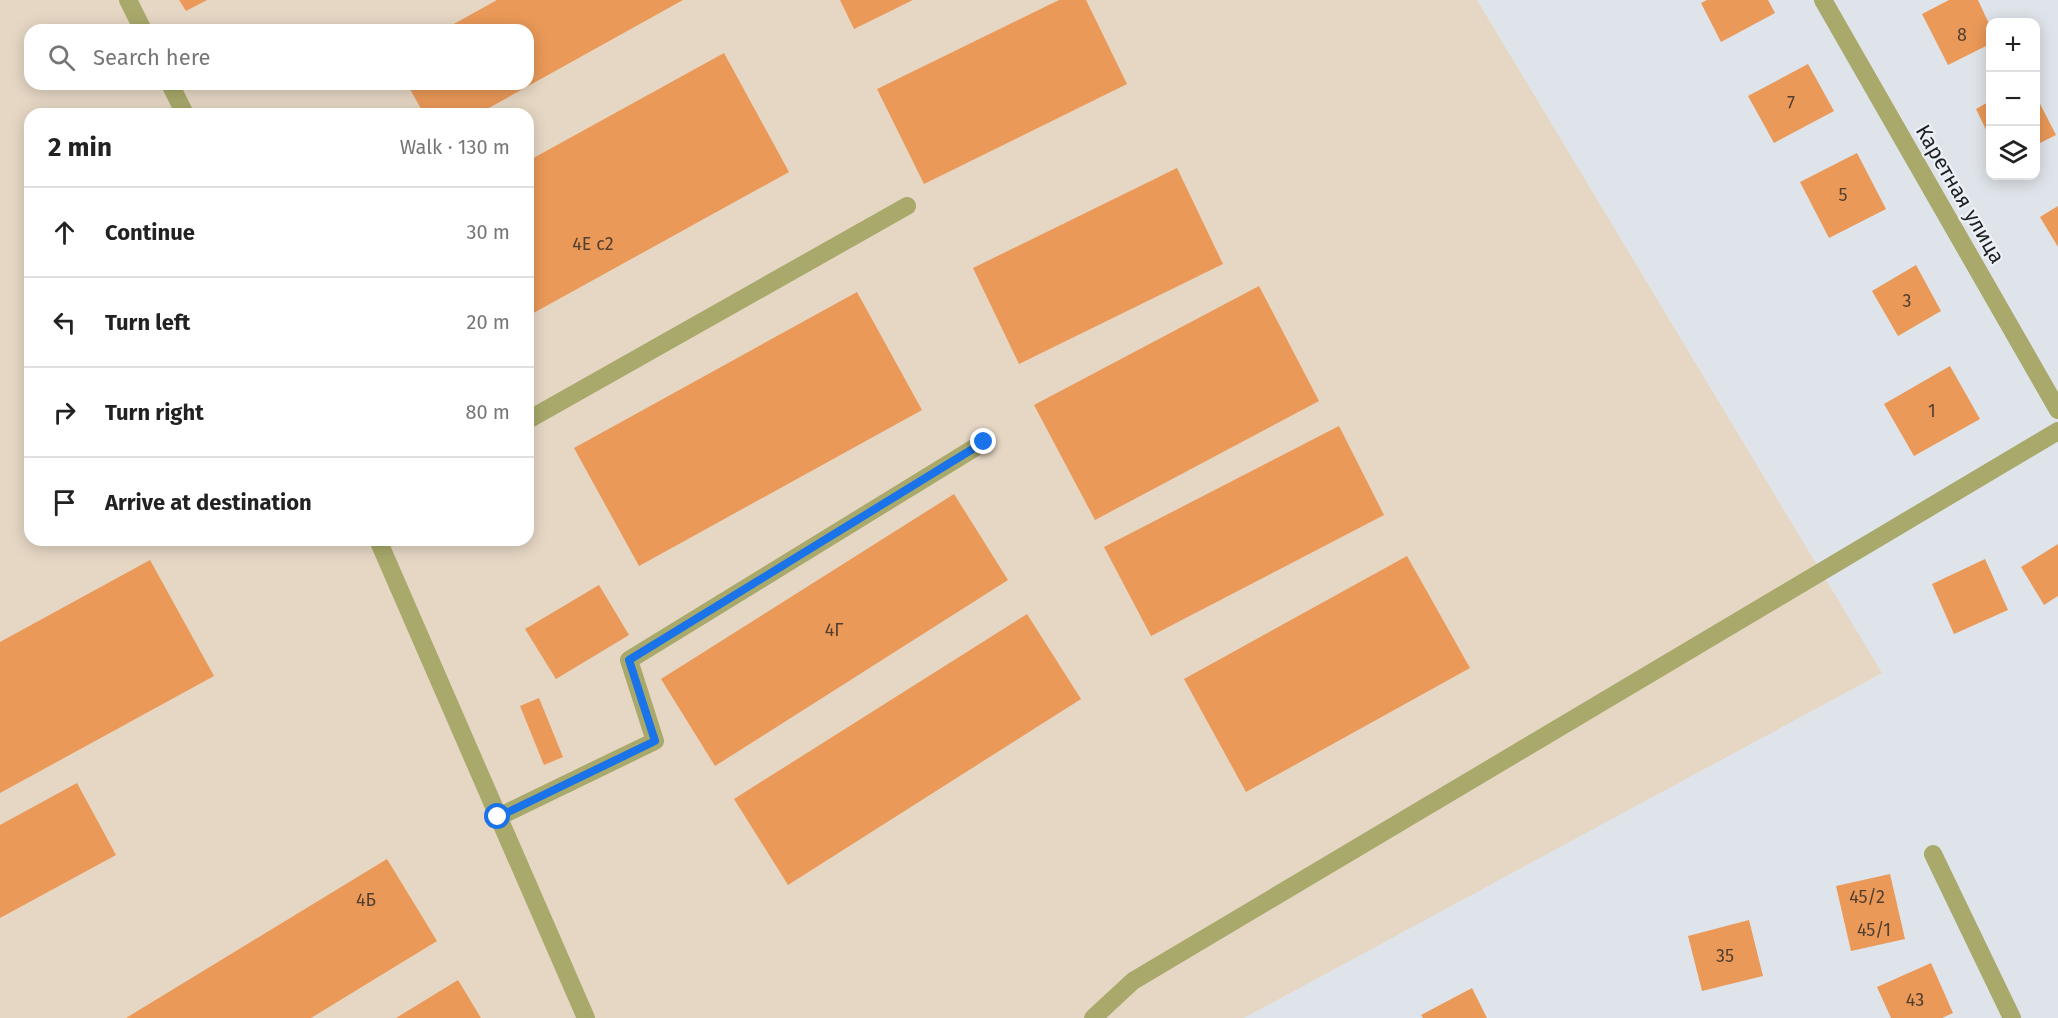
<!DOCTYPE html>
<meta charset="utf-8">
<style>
body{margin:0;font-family:"Fira Sans",sans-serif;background:#f2f2f2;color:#222}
.controls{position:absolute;right:18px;top:18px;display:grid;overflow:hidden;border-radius:12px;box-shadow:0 3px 15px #0003}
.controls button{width:54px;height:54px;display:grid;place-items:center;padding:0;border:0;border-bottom:2px solid #e0e0e0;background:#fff;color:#222;font:30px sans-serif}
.stop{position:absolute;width:18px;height:18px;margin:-14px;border:4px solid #1a73e8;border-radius:50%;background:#fff}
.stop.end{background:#1a73e8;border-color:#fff;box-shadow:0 2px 6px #0008}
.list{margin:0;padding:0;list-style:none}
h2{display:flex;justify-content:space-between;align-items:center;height:78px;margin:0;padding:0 24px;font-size:26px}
h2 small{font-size:20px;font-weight:400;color:#767676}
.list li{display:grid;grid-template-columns:39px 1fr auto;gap:18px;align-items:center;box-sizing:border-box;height:90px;padding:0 24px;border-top:2px solid #e0e0e0}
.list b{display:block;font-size:22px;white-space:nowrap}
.list em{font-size:20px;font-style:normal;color:#767676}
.icon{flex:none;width:33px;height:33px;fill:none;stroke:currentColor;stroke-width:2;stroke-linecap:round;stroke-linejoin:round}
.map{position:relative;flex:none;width:2058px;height:1018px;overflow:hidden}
.search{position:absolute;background:#fff;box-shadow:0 3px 15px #0003;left:24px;top:24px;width:510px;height:66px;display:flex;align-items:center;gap:15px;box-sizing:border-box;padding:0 21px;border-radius:18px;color:#767676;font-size:22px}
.panel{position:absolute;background:#fff;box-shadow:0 3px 15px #0003;left:24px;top:108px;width:510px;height:438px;border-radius:18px}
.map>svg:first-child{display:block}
.industrial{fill:#e6d7c4;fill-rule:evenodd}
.building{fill:#ea9958}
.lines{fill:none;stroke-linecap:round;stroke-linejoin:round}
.lane{stroke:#a8a96a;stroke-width:18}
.street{stroke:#a8a96a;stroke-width:18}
.route{stroke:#1a73e8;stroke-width:8}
.labels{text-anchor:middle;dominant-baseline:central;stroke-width:4.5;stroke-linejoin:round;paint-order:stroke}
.number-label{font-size:18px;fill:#523f30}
.street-label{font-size:21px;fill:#1f2123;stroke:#ecf1f7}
</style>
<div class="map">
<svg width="2058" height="1018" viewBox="0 0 2058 1018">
<rect width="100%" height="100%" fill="#dfe4ea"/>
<path class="industrial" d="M0 0H1477L1882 673 1244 1018H0ZM30 30H528V84H30ZM30 114H528V540H30Z"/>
<g class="building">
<polygon points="179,0 207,0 186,11"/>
<polygon points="497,0 683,0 478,114 424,114 407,84 528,84 528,30 443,30"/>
<polygon points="840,0 913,0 854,29"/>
<polygon points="1059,0 1086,0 1127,84 924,184 877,89"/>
<polygon points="1707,0 1768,0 1775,13 1721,42 1701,3"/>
<polygon points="1949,0 1978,0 1990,26 1990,44 1948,65 1922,14"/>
<polygon points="724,53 789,172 528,316 528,161"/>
<polygon points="1808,64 1834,111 1774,143 1748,96"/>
<polygon points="2036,96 2056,135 2036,145"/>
<polygon points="1990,101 1990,138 1976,109"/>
<polygon points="1857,153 1886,209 1829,238 1800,182"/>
<polygon points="1177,168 1223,264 1019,364 973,268"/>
<polygon points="2058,206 2058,247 2040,217"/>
<polygon points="1916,265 1941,311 1898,336 1872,291"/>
<polygon points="1259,286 1319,401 1095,520 1034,405"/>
<polygon points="857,292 922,410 639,566 574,448"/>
<polygon points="1950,366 1980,419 1914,456 1884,404"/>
<polygon points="1339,426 1384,515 1151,636 1104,547"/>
<polygon points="954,494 1008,580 715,766 661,679"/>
<polygon points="2058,544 2058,596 2044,605 2021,567"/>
<polygon points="1407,556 1470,668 1246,792 1184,679"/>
<polygon points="1985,559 2008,610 1954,634 1932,584"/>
<polygon points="150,560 214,676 0,793 0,642"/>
<polygon points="599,585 629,635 556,679 525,629"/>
<polygon points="1027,614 1081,699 788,885 734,799"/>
<polygon points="539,698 563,757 544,765 520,706"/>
<polygon points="77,783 116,855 0,918 0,825"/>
<polygon points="387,859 437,941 311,1018 126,1018"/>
<polygon points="1890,874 1905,939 1851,951 1836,886"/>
<polygon points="1749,920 1763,976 1702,991 1688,936"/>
<polygon points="1931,963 1953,1013 1942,1018 1891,1018 1877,987"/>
<polygon points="458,980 481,1018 396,1018"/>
<polygon points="1472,988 1487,1018 1423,1018 1421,1015"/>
</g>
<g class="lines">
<g class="lane">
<polyline points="528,420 907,206"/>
<polyline points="498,817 655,741 629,660 984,442"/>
<polyline points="1933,854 2012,1018"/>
</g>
<g class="street">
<polyline points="128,0 143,30"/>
<polyline points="1823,0 2058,410"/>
<polyline points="170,84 185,114"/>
<polyline points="378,540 586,1018"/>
<polyline points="1093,1018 1133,981 2058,431"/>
</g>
</g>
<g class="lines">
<polyline class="route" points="498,817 655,741 629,660 984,442"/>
</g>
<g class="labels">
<g class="number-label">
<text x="1962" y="35">8</text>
<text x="1791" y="103">7</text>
<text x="1843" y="195">5</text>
<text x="593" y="244">4Е с2</text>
<text x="1907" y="301">3</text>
<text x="1932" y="411">1</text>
<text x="834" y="630">4Г</text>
<text x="1867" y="897">45/2</text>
<text x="366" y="900">4Б</text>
<text x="1874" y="930">45/1</text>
<text x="1725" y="956">35</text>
<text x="1915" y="1000">43</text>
</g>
<g class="street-label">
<text transform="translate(1960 194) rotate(60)">Каретная улица</text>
</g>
</g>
</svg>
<div class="controls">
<button>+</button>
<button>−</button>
<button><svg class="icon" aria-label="layers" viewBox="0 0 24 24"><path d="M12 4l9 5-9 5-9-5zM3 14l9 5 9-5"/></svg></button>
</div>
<div class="stop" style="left:498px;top:817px"></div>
<div class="stop end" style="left:984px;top:442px"></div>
<div class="search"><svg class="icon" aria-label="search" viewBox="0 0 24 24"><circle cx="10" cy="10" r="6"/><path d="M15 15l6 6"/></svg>Search here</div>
<section class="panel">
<h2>2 min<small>Walk · 130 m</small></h2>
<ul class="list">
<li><svg class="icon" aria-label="ahead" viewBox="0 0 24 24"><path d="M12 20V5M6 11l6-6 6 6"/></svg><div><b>Continue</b></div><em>30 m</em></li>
<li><svg class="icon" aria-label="left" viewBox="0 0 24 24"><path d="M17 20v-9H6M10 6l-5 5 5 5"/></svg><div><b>Turn left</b></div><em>20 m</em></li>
<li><svg class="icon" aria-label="right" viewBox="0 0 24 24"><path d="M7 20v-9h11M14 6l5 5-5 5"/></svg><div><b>Turn right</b></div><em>80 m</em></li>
<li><svg class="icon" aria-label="arrive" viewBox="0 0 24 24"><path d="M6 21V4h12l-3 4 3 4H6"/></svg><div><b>Arrive at destination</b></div></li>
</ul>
</section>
</div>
